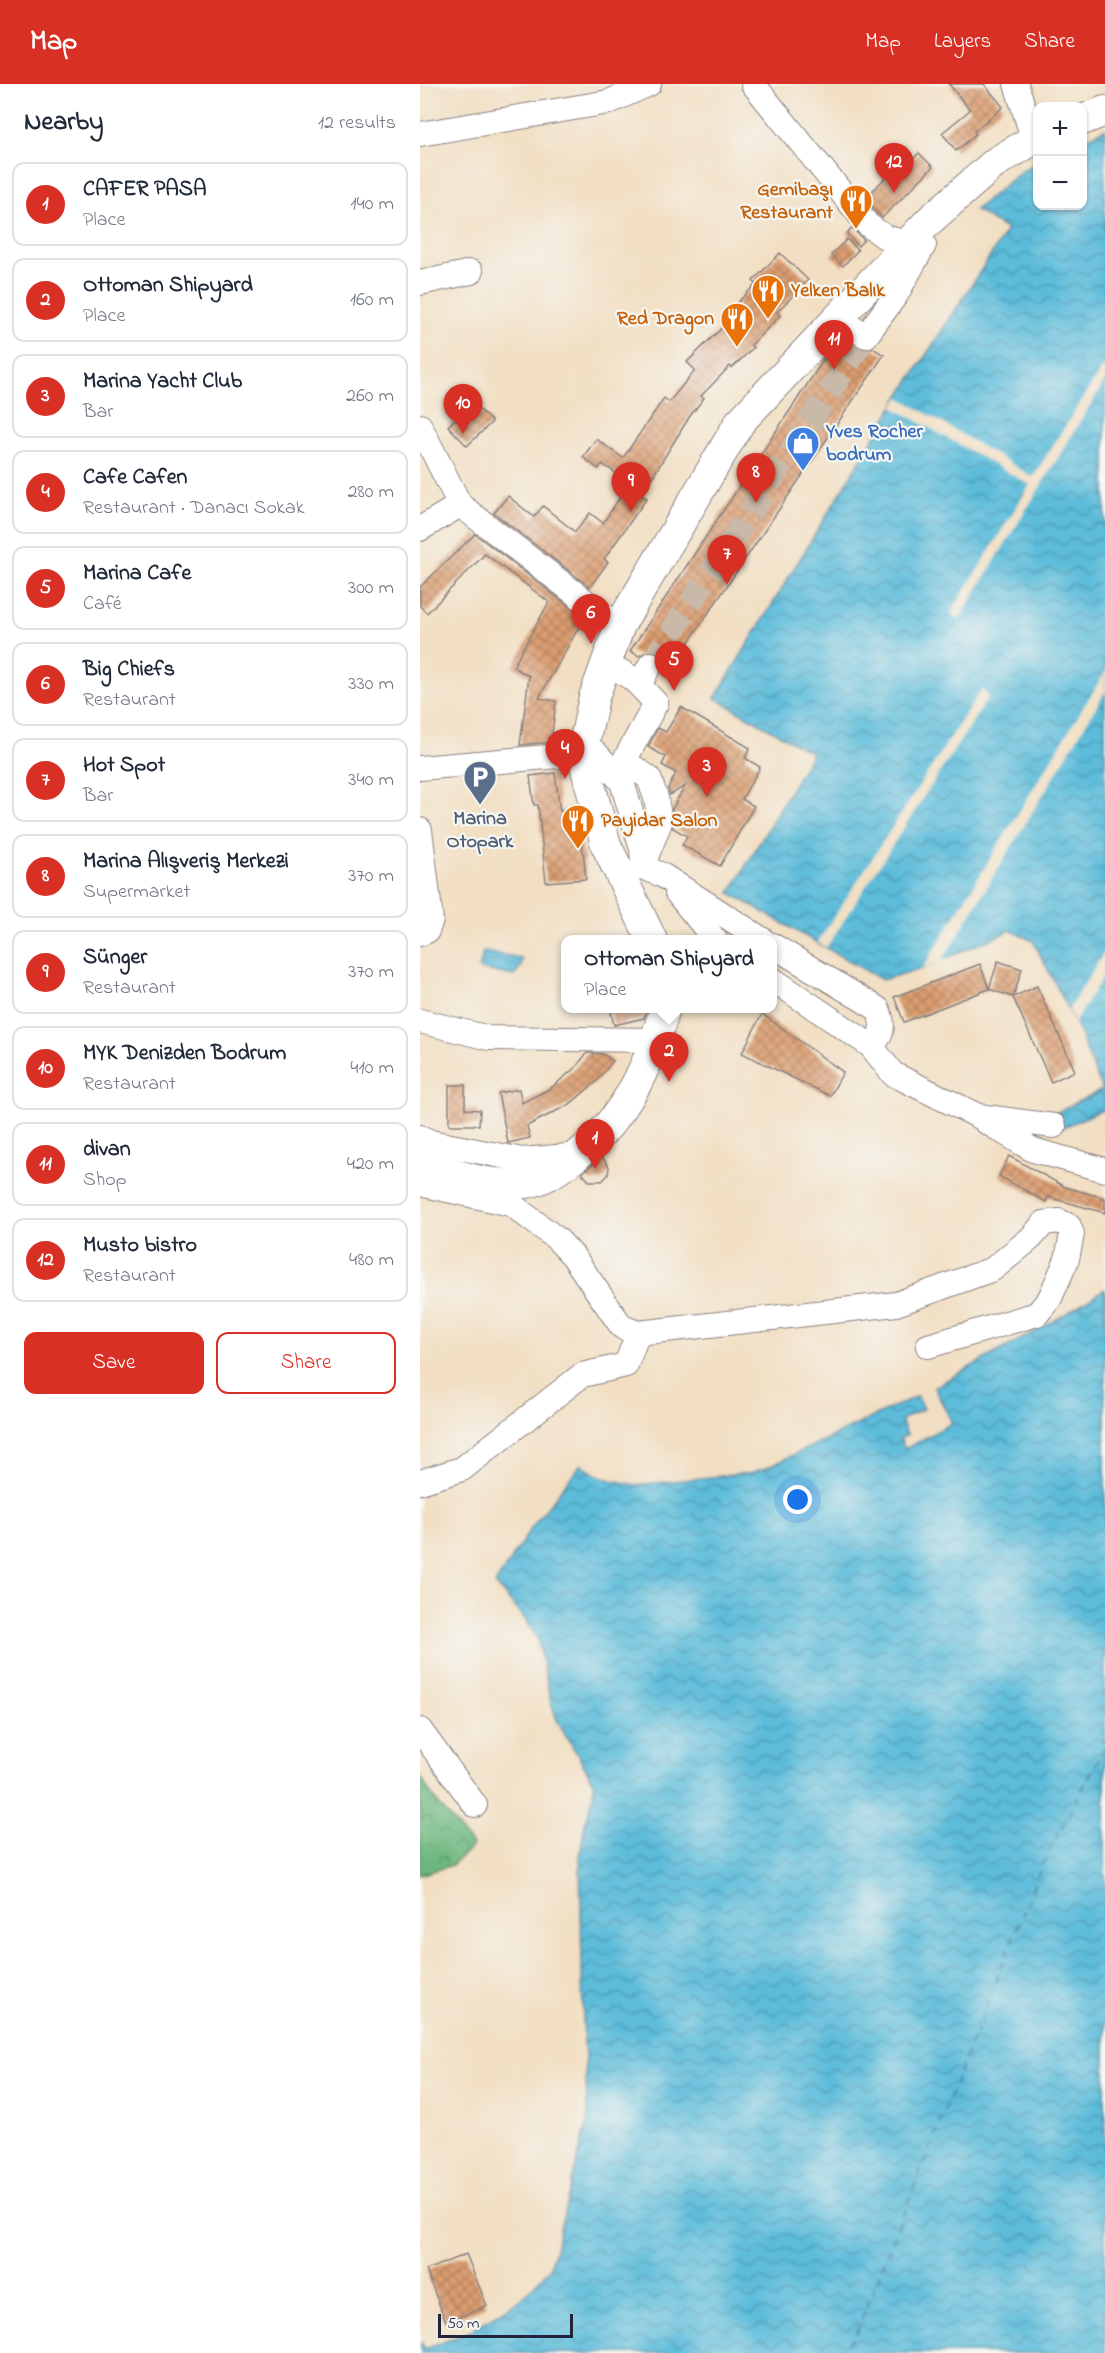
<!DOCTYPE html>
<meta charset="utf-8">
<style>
body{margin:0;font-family:"Indie Flower",sans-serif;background:#f6f6f7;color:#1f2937}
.controls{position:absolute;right:18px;top:18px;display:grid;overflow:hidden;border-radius:12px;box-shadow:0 2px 4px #0004}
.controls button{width:54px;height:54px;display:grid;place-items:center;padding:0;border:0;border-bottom:2px solid #e0e1e3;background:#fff;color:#1f2937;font:30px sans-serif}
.scale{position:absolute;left:18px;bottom:15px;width:135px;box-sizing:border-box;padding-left:6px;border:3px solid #22223b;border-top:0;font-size:16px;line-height:21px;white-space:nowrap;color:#22223b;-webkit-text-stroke:4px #f6f6f2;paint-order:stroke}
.you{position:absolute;left:378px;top:1416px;width:21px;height:21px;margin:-15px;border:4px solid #fff;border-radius:50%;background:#1a73e8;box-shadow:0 0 0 9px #1a73e833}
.badge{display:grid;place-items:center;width:39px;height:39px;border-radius:50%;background:#d93025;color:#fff;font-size:20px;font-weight:700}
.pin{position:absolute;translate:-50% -50px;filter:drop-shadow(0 2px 3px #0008)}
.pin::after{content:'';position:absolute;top:32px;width:21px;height:18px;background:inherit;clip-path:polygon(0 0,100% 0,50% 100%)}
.popup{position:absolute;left:141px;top:851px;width:216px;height:78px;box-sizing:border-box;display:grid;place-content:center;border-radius:12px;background:#fff;filter:drop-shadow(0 2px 4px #0005);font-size:20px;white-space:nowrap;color:#747a83}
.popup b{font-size:22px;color:#1f2937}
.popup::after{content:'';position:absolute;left:50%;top:100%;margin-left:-12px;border:12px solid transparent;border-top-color:#fff}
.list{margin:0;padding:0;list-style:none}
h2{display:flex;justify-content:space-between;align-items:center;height:78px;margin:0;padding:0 24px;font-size:26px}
h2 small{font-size:20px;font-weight:400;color:#747a83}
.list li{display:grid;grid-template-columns:39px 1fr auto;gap:18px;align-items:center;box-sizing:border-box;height:84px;margin:0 12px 12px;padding:0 12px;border:2px solid #e0e1e3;border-radius:12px}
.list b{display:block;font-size:22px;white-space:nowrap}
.list p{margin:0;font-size:20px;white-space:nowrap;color:#747a83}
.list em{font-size:20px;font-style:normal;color:#747a83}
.actions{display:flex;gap:12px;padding:18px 24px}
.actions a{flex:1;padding:14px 0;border:2px solid #d93025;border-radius:12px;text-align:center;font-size:21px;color:#d93025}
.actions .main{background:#d93025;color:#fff}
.map{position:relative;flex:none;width:685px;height:2269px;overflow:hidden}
header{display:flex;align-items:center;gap:36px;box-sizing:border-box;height:84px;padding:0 30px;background:#d93025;color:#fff}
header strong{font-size:28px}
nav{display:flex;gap:33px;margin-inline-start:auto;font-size:21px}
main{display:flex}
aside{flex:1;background:#fff}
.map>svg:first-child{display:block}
.forest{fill:url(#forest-crowns);stroke:#486d5d;stroke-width:1.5}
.water{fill:url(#water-waves);stroke:#3f6f8a;stroke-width:1.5}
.pier{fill:#f2dfc3}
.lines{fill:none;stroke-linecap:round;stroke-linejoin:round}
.ferry{stroke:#365873;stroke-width:1.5;stroke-dasharray:8 6;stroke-linecap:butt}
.building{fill:url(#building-cross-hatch)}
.minor-tunnel{stroke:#c8b9a8;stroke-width:24;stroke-dasharray:24 12;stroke-linecap:butt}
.minor-casing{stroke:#8a807f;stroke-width:26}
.major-casing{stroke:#8a807f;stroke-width:32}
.minor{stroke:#fff;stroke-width:24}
.major{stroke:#fff;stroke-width:30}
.labels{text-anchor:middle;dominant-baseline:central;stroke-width:4.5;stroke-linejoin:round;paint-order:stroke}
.food-label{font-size:20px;font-weight:bold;fill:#c56008;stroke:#f6f6f2;text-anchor:end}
.shop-label{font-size:20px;font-weight:bold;fill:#366cbe;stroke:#f6f6f2;text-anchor:start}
.service-label{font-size:20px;font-weight:bold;fill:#4e5e75;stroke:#f6f6f2}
</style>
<header>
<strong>Map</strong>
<nav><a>Map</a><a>Layers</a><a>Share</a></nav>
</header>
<main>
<aside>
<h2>Nearby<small>12 results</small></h2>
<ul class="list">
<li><span class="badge">1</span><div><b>CAFER PASA</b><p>Place</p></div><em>140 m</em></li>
<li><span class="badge">2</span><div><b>Ottoman Shipyard</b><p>Place</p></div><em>160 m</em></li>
<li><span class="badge">3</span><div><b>Marina Yacht Club</b><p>Bar</p></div><em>260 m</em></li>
<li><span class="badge">4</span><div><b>Cafe Cafen</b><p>Restaurant · Danacı Sokak</p></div><em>280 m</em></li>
<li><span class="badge">5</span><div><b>Marina Cafe</b><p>Café</p></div><em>300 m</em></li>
<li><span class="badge">6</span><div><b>Big Chiefs</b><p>Restaurant</p></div><em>330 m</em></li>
<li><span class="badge">7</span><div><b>Hot Spot</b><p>Bar</p></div><em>340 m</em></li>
<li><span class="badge">8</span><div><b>Marina Alışveriş Merkezi</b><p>Supermarket</p></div><em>370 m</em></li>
<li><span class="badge">9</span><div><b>Sünger</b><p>Restaurant</p></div><em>370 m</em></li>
<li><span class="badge">10</span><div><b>MYK Denizden Bodrum</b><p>Restaurant</p></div><em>410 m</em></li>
<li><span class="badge">11</span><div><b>divan</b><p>Shop</p></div><em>420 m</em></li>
<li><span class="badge">12</span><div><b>Musto bistro</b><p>Restaurant</p></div><em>480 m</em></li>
</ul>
<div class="actions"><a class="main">Save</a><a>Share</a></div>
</aside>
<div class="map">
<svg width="685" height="2269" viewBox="0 0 685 2269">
<defs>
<pattern id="forest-crowns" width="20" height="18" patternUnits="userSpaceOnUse" patternTransform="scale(1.5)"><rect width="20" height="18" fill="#6eb87f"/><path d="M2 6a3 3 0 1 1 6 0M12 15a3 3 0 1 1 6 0" fill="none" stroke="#5a9569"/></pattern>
<pattern id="water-waves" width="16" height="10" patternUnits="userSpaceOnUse" patternTransform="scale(1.5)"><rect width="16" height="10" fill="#5cbcda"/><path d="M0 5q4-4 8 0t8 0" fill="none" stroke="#4c98b2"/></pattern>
<pattern id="building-cross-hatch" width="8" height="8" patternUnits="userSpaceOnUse" patternTransform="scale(1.5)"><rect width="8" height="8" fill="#dc9d70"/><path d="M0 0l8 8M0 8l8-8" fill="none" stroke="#b2805d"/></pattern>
</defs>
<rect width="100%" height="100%" fill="#f6f6f2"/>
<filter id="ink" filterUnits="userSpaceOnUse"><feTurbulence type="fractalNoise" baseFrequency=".0167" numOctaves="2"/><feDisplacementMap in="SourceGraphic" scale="12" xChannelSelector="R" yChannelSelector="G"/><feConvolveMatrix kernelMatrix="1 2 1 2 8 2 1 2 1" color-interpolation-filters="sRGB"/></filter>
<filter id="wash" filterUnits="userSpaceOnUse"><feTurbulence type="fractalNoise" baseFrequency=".008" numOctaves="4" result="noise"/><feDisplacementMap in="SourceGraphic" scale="24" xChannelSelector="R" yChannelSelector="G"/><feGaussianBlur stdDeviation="1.35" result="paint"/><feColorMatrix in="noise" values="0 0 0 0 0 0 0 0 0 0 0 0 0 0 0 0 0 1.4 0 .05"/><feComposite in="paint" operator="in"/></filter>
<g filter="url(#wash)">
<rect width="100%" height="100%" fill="#f2dfc3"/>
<polygon class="forest" points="0,1692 13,1713 53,1762 32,1781 0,1791"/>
<g class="water">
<polygon points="685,45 685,1025 641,1044 635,1029 682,1006 655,938 613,857 591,846 503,884 462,896 310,809 392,669 295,614 479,313 587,146 555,126 603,86 617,79 618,122 662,122 663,56"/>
<polygon points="63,868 102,874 101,882 94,892 59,885"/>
<polygon points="685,1205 685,2269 0,2269 0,2257 4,2266 48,2248 99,2217 130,2184 168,2035 163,1937 160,1774 164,1744 173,1713 173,1697 137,1636 131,1619 118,1556 106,1536 75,1500 112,1443 161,1380 175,1390 191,1396 216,1401 329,1389 346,1384 497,1312 503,1325 481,1336 487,1351 480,1355 485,1365 532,1339 514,1303 634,1237"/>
</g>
<g class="pier">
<polygon points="685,280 685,297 539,535 531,529 610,401 473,323 479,313 613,393"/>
<polygon points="685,588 685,608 522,877 503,884"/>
<polygon points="562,605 569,612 406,864 398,858"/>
<polygon points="685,867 685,889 655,938 649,925"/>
</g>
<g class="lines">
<polyline class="ferry" points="417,2269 435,2252 622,1781 685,1663"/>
</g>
<g id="blocks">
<g class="building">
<polygon points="529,0 564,0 583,23 554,47 556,50 536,67 522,49 550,26"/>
<polygon points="499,69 513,83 462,134 445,114 473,86 477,91"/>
<polygon points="432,144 444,156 438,162 427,150"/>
<polygon points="427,155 438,166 423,182 411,171"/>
<polygon points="360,169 388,196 357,228 360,232 331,261 333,264 312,284 310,282 281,312 284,314 270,332 221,411 227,414 184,475 188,478 170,503 74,429 88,412 114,433 123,422 155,448 170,429 183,439 210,398 182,380 178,385 163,373 176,355 203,374 244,314 249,318 275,286 267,278 321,225 316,220 336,200 333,197"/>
<polygon points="422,254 439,264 446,266 453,264 464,271 247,590 243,587 245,579 239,568 230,566 219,572 210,567 406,272"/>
<polygon points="53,319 72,338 47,362 28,342"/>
<polygon points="55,450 164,534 119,614 136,617 131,658 100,661 109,592 93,583 129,518 65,470 7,529 0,522 0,503"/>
<polygon points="261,623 330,664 325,674 340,683 322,715 334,722 300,782 262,761 267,752 253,744 252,725 265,702 250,711 248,704 256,689 242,681 246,673 228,663 238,644 246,648"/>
<polygon points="135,689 140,727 149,726 153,757 162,756 166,795 126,798 118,721 114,721 110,692"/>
<polygon points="578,877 602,885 593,913 569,905"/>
<polygon points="560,880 569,905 484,938 474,913"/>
<polygon points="617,902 655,987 631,998 593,913"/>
<polygon points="204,924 227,924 224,934 194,941 191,928"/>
<polygon points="342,930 423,988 410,1012 322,969"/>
<polygon points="167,969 183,970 193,977 176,998 150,1020 107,1042 110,1054 88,1059 78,1009 99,1005 102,1019 131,1004 156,983"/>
<polygon points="29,1001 45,1001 45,1025 60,1026 59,1041 29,1041"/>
<polygon points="589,1072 645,1103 685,1114 685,1129 628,1113 626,1118 579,1092"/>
<polygon points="182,1073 189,1083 188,1091 182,1097 169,1097 162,1089"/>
<polygon points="46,2170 67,2222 26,2238 6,2186"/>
</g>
</g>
</g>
<g filter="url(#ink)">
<use href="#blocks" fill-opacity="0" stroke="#8a807f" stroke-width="1.5"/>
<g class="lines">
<polyline class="minor-tunnel" points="231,580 446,252"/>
<g class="minor-casing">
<g id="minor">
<polyline points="333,0 448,141 465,153 486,159"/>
<polyline points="596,0 613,54"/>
<polyline points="0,50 189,18 229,0"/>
<polyline points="0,199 51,188"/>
<polyline points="423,238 446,252 476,211 504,161"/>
<polyline points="0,342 40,421 182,530 200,541"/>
<polyline points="0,445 40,421"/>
<polyline points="202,588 214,596 224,592 231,580"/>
<polyline points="214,596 236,619 204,677 229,694 236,714 240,738 223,781"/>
<polyline points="164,667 175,668 202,698 222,765 223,779"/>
<polyline points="0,684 162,670"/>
<polyline points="0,746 11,836 7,847 0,850"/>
<polyline points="222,783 242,791 343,856"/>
<polyline points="257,809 295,856"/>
<path d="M352 861 458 925C464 940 464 951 451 962L352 895"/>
<polyline points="0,937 69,954 236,956"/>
<polyline points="451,962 473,990 558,1032 634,1042"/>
<polyline points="565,1037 613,1066 685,1086"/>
<polyline points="0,1053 11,1058 102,1076 159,1071"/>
<polyline points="0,1100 91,1120 137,1155 153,1172 202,1243 218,1249 476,1220 573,1185 611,1154 624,1139 639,1137 649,1142 652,1150 647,1175 630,1214 617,1230 508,1262"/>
<polyline points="0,1398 42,1385 162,1291 206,1281 218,1249"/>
<polyline points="0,1646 55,1721"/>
</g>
</g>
<g class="major-casing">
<g id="major">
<polyline points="662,36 685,27"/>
<polyline points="232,856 186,761 162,670 174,613 200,541 320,338 509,137 576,78 618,53"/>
<path d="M0 1078C33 1090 70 1104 107 1099 120 1097 133 1089 143 1082 201 1042 227 990 245 924"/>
</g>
</g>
<use href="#minor" class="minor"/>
<use href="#major" class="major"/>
</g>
</g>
<defs>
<g id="restaurant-pin" transform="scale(1.725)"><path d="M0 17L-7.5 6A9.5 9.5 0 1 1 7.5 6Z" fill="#e8710a" stroke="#f6f6f2"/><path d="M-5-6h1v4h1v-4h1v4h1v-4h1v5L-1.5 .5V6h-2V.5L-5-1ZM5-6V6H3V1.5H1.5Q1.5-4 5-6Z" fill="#fff"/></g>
<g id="shop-pin" transform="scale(1.725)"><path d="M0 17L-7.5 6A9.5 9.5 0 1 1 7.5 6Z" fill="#3f7fe0" stroke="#f6f6f2"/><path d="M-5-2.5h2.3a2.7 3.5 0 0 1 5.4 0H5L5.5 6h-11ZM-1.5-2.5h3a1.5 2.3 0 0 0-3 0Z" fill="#fff"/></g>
<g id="parking-pin" transform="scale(1.725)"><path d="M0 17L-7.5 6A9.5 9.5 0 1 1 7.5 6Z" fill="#5c6f8a" stroke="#f6f6f2"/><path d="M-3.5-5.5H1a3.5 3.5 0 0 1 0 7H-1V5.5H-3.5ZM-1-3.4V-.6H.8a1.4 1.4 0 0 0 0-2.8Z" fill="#fff"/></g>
</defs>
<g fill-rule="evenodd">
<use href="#restaurant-pin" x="436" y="117"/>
<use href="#restaurant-pin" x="348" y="207"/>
<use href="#restaurant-pin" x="317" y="235"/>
<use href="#shop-pin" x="383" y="359"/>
<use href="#parking-pin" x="60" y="693"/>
<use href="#restaurant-pin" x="158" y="737"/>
</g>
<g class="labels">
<g class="food-label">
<text x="413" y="106">Gemibaşı<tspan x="413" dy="23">Restaurant</tspan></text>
<text x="371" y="207" text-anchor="start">Yelken Balık</text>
<text x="294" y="235">Red Dragon</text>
<text x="181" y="737" text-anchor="start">Payidar Salon</text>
</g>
<g class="shop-label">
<text x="406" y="348">Yves Rocher<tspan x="406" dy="23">bodrum</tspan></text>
</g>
<g class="service-label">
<text x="60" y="735">Marina<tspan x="60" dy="23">Otopark</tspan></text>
</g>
</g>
</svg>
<div class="controls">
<button>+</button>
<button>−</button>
</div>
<div class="scale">50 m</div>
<div class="you"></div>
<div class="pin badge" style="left:175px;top:1085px">1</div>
<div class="pin badge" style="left:249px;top:998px">2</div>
<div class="popup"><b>Ottoman Shipyard</b>Place</div>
<div class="pin badge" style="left:287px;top:713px">3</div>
<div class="pin badge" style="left:145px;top:695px">4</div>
<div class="pin badge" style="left:254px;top:607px">5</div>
<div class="pin badge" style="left:171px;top:560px">6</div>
<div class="pin badge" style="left:307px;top:501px">7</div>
<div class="pin badge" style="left:336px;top:419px">8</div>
<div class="pin badge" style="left:211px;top:428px">9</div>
<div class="pin badge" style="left:43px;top:350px">10</div>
<div class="pin badge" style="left:414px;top:286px">11</div>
<div class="pin badge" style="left:474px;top:109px">12</div>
</div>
</main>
